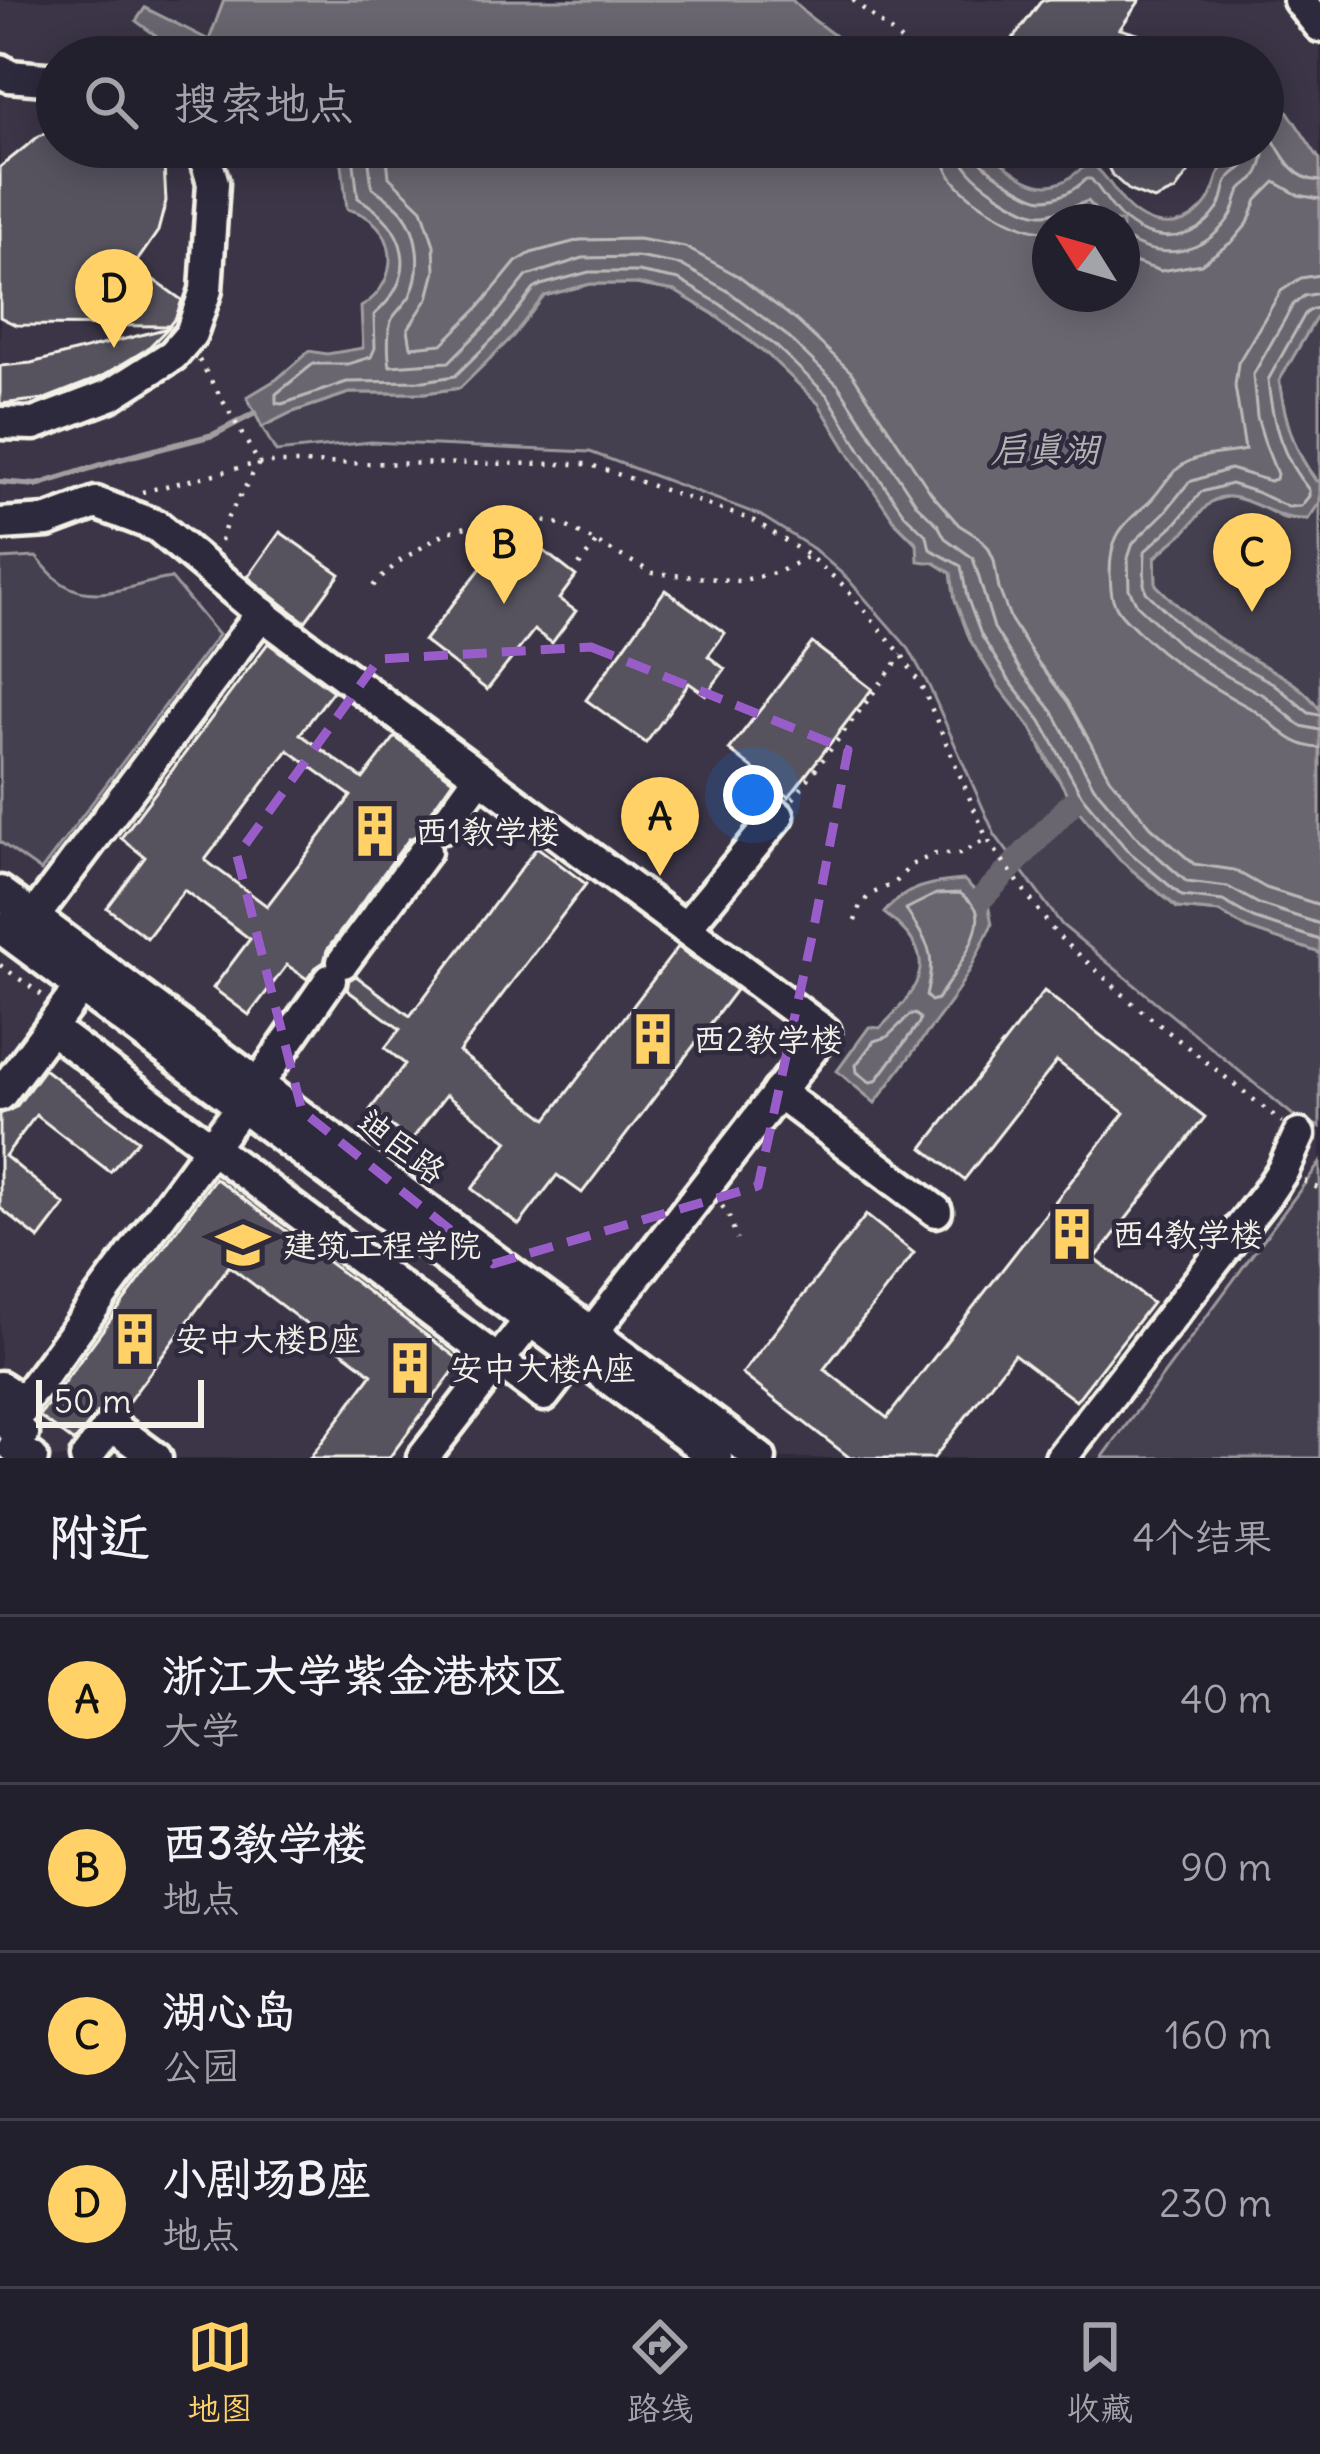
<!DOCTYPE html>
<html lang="zh">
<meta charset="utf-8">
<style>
body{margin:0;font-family:Delius,"LXGW WenKai TC",sans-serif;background:#2b2836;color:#f1f3f6}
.compass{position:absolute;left:1032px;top:204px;width:108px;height:108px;border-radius:50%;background:#23202e;box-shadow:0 6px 30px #0003;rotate:307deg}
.scale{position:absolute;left:36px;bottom:30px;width:168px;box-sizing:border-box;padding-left:12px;border:6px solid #f4f1e8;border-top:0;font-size:33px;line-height:42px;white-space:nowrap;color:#f4f1e8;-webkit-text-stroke:9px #2f2a3d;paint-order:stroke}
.you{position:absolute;left:753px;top:795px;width:42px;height:42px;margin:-30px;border:9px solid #fff;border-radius:50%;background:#1a73e8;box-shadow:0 0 0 18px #1a73e833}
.badge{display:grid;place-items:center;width:78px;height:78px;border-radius:50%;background:#ffd166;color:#111;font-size:39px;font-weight:700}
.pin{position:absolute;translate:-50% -99px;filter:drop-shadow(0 3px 6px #0008)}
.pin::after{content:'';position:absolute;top:63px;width:42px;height:36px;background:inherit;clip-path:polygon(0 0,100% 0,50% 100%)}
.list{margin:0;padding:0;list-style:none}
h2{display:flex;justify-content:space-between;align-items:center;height:156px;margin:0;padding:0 48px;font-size:51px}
h2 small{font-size:39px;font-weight:400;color:#a3a3aa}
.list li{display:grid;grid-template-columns:78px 1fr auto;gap:36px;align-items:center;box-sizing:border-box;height:168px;padding:0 48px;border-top:3px solid #403e4a}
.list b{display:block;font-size:45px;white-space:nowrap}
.list p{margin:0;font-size:39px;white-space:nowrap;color:#a3a3aa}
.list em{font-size:39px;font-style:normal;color:#a3a3aa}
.icon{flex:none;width:66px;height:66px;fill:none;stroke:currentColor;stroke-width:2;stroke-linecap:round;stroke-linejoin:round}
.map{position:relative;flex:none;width:1320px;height:1458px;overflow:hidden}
.search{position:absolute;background:#23202e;box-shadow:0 6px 30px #0003;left:36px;right:36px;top:36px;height:132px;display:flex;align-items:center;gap:30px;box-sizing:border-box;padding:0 42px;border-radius:66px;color:#a3a3aa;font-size:45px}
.sheet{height:828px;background:#23202e}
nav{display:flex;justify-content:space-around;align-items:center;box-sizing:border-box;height:168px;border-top:3px solid #403e4a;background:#23202e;font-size:33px;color:#a3a3aa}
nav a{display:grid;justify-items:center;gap:6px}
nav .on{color:#ffd166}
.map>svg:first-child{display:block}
.built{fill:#3b3647;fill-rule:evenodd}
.green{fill:#454050;stroke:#9c989c;stroke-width:3}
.water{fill:#6a6670;stroke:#a19ea0;stroke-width:3;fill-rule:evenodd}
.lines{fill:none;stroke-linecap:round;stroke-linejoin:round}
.shore{stroke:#bdb9b8;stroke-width:3}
.stream{stroke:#a19ea0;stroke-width:6}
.canal{stroke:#6a6670;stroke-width:24}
.building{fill:#56525f;stroke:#f4f1e8;stroke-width:3;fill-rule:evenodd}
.minor-casing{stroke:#f4f1e8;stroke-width:39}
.path{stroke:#f4f1e8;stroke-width:4.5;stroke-dasharray:3 9;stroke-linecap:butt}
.minor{stroke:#2f2a3d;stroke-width:30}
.marked{fill:none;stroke:#995dc9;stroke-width:9;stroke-dasharray:24 15;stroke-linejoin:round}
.labels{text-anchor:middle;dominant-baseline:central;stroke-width:9;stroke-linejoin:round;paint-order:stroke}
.poi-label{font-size:33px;fill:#f4f1e8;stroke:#2f2a3d;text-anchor:start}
.street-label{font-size:33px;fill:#f4f1e8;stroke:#2f2a3d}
.water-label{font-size:36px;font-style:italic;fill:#b6b2b2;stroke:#2f2a3d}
</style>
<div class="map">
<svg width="1320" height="1458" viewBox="0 0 1320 1458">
<rect width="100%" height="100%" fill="#2f2a3d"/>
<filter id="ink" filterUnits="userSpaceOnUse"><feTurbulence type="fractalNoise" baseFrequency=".00833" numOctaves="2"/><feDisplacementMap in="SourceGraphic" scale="24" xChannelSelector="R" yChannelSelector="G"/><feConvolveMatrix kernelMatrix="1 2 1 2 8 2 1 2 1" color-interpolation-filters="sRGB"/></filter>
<g filter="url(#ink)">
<path class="built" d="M0 0H1320V1458H0ZM57 57H1263V147H57ZM1050 222H1122V294H1050Z"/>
<g class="green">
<polygon points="590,284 636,284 675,291 713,314 768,355 819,404 851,457 896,523 935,563 951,573 956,600 970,640 999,687 1031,728 1050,767 1096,833 1120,860 1177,908 1220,912 1248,929 1320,953 1320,1127 1294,1116 1062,925 995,835 929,686 909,649 847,578 814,549 760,515 590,452 371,442 276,452 262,427 290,413 349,393 425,393 460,388 513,336 544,296"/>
<path d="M1320 311V481H1317C1293 450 1285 419 1279 381Z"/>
<path d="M1229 496 1252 502 1285 519H1308L1320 502V710C1300 680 1266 669 1237 650 1206 631 1181 610 1156 585L1155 558 1185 531 1206 503Z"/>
<path d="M36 557C45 566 54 579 65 585 99 605 136 582 171 578L218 635 41 871 0 842V559Z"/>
<polygon points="1320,1163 1320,1458 1102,1458"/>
</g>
<g class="water">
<polygon points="224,0 792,0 806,14 863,57 185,57 136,21 145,8 209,40"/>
<path d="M1270 99 1280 100 1320 160V311L1279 381C1285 419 1293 450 1316 481H1320V502L1308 519C1283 519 1276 513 1254 504 1210 485 1210 506 1184 532 1175 541 1164 548 1155 557L1156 585C1180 610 1206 631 1237 650 1266 669 1300 680 1320 710V953L1248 929 1220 912 1178 908 1120 860 1072 803 1031 728 999 687 970 639 955 600 951 573 935 563 918 561 917 543 896 523 851 457 819 404 768 355 714 314 675 291 636 284H590L544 296 513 336 460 388 425 393H349L290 413 262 427 247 397 277 379 309 351 327 354 363 348 361 307C404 281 399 221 347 209L340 147H982C1004 163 1030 193 1059 183 1073 179 1077 168 1092 164 1108 176 1115 194 1129 208 1152 229 1183 231 1204 206 1215 194 1215 177 1224 163L1234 161 1238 153 1236 147H1263V101ZM1122 222V294H1050V222Z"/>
<path d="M964 880 988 903 992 924 971 968 951 1001 875 1103 837 1071 869 1027 880 1028C924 985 941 955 884 913 904 887 933 882 964 880Z"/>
</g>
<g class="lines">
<g class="shore">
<path d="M352 147 358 198C407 227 421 274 374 315L375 348 371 357 348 364H313L276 394V403L282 404 347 382 424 381 455 376 504 328 534 289 541 285 589 272H638L679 280 720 304 776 346 828 396 861 451 905 515 927 536 930 549 961 566 967 597 981 635 1009 680 1041 721 1082 796 1128 851 1182 896 1223 901 1253 918 1320 940"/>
<path d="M367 147 372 187C382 195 393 202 402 212 420 234 422 271 410 296 405 304 397 311 392 319 387 329 388 355 390 366L449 362 493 318 527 276 583 258 637 257 681 265 728 291 786 335 838 385 917 505 938 525 945 538 973 558 994 628 1021 671 1053 712 1094 787 1139 840 1187 882 1228 887 1259 904 1320 924"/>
<polyline points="386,147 389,177 422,209 434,245 435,271 428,298 408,329 411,347 442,344 479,307 516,262 531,253 580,240 638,239 685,247 738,276 797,321 851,372 931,493 959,525 978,537 988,547 994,560 999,589 1011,620 1037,661 1068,702 1109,777 1151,827 1194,864 1234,870 1266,888 1320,905"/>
<path d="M943 147C944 157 945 166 950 175 966 200 1021 233 1050 231"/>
<path d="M961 147C962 156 961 158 966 166 976 182 1022 213 1041 214 1057 214 1073 206 1088 201L1105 222"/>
<path d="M977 147C977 150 976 154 978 157 983 168 1029 198 1043 199 1059 199 1075 190 1086 179H1091C1101 190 1109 205 1120 216 1149 244 1192 245 1217 210 1223 202 1223 193 1226 184 1233 166 1250 173 1249 147"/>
<path d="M1122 236C1159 262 1203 256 1230 217 1236 209 1235 199 1240 191 1243 185 1249 183 1254 179 1263 168 1265 156 1264 143L1268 139 1274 141C1285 161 1296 180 1320 181"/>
<polyline points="1122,258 1161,271 1201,264 1233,241 1248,223 1257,200 1275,182 1298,195 1320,199"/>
<path d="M1320 275 1301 278 1281 291 1238 363 1235 386 1245 450C1223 455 1196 452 1176 470 1165 480 1158 495 1146 505 1119 527 1110 539 1110 574 1111 584 1110 593 1114 602 1118 613 1128 621 1137 630 1171 663 1208 685 1250 708 1275 722 1289 747 1320 748"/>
<polyline points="1320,293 1304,296 1293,305 1253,375 1257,417 1265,444 1277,474 1276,479 1270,481 1230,469 1189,482 1165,512 1133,543 1128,558 1129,589 1137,605 1180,645 1227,676 1265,696 1301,726 1320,730"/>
<path d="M1320 308 1312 309 1305 314 1268 380C1272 422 1282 458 1309 490V496L1301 506 1288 507 1256 492 1231 484 1201 492 1176 523 1145 551 1144 584 1146 592 1189 633 1235 663 1273 683 1309 713 1320 715"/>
<path d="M960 893C962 895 974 904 975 907 988 927 950 981 937 999L931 1001 926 996C937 948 928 947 906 909L936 894Z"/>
<polygon points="915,1014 920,1018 919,1023 876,1081 870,1082 857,1072 856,1065 874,1041 887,1037 910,1015"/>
</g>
<polyline class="stream" points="0,482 37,485 120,459 213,435 255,413"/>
<polyline class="canal" points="983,897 1072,803"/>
</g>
<g class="building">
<polygon points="1042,0 1140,0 1120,29 1199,52 1198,57 999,57"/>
<polygon points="57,128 57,147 153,147 164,165 166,201 158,231 134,266 182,300 176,317 169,326 16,325 0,317 0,167 39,136"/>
<polygon points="1098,147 1199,147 1188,173 1175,191 1154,200 1130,191 1112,175"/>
<polygon points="168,328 147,349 101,377 45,399 0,404 0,366 31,363"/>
<polygon points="513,527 576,576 559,599 576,611 552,643 534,630 487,690 424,641"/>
<polygon points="280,532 340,574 305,622 248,577"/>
<polygon points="665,590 725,633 708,656 725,669 706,695 689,683 646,743 586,700"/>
<path d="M268 643 333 691 300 734 363 779 395 737 453 780 427 817 425 832 409 839 327 950 324 962 315 968 307 979 287 965 249 1015 213 988 250 939 184 890 147 938 107 908 145 857 121 838ZM288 750 351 796 267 906 205 860Z"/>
<polygon points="812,643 872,689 789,797 729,750"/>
<polygon points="537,847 586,884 459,1052 547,1119 678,947 736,990 582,1193 557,1175 519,1225 472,1189 508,1141 446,1095 411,1141 370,1110 405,1064 385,1048 400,1029 347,990 349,980 356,976 410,1016"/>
<polygon points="1044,991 1205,1117 1095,1259 1152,1303 1076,1401 1014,1354 934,1458 850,1458 742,1374 866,1215 914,1253 824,1369 887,1418 1124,1113 1057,1061 964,1180 923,1148"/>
<polygon points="44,1069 138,1140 110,1172 36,1115 5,1156 65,1205 39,1239 0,1208 0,1114 16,1107"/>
<polygon points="215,1178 461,1361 389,1458 310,1458 372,1374 229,1266 123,1409 112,1406 102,1408 74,1442 39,1416"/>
</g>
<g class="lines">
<g class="minor-casing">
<g id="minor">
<polyline points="1299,0 1320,26"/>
<polyline points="0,70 9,76 57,80"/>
<polyline points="0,423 34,424 110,395 173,355 191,334 206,290 213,183 202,147"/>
<polyline points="0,524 48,521 96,503 157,526 271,621 825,1032 544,1395 50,1028"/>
<polyline points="443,827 480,776"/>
<polyline points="0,892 760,1458"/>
<polyline points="0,927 716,1458"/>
<polyline points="685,928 778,816"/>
<polyline points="24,930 262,613"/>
<polyline points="343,962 425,851"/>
<polyline points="778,1092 936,1211"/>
<polyline points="0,1095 80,988"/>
<polyline points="0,1387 23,1402 258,1084 330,980"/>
<polyline points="0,1409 7,1400 21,1411 10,1426 23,1434 14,1447 32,1458"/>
<polyline points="86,1458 111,1425 156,1458"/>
<polyline points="423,1458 530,1320"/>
<polyline points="1061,1458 1267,1194 1283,1170 1299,1135"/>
</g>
</g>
<g class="path">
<polyline points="853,0 920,57"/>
<polyline points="199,360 259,463 228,517 220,545"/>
<polyline points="142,492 259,463 588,464 755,521 809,556 843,585 902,655 924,691 987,839 1055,933 1137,1007 1282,1122"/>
<polyline points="579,565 596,543"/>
<polyline points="373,586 398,562 445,533 505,516 562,524 653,573 739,581 779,572 809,556"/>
<polyline points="793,799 902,655"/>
<polyline points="855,921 860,905 871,894 895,883 911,865 935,854 960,854 987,839"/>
<polyline points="0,965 42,995"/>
<polyline points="1304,1181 1320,1189"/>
<polyline points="722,1206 728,1214 737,1239"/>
</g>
<use href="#minor" class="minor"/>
</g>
</g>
<path class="marked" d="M591 647 848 750 812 937 758 1186 493 1264 302 1111 237 856 379 659Z"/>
<defs>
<g id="building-bare" transform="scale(4.14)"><path d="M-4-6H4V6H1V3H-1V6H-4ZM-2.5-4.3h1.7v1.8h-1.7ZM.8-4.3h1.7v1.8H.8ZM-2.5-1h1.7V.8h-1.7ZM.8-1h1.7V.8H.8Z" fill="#ffd166" stroke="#2f2a3d" stroke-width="2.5" paint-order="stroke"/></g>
<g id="university-bare" transform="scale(4.14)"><path d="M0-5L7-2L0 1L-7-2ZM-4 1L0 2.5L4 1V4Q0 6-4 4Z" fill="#ffd166" stroke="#2f2a3d" stroke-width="2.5" paint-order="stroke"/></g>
</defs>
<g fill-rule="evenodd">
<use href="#building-bare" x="375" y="831"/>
<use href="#building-bare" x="653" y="1039"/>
<use href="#building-bare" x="1072" y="1234"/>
<use href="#university-bare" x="243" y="1245"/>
<use href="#building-bare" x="135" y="1339"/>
<use href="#building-bare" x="410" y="1368"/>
</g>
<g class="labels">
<g class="poi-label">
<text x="415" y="831">西1教学楼</text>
<text x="693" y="1039">西2教学楼</text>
<text x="1112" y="1234">西4教学楼</text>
<text x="283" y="1245">建筑工程学院</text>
<text x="175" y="1339">安中大楼B座</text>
<text x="450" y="1368">安中大楼A座</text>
</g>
<g class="street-label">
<text transform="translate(402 1146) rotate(37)">迪臣路</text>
</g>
<g class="water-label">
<text x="1045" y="449">启真湖</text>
</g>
</g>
</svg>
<svg class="compass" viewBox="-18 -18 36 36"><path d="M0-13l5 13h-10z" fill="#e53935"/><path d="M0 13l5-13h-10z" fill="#a3a3aa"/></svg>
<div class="scale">50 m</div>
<div class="you"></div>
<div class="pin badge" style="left:660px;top:876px">A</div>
<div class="pin badge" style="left:504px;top:604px">B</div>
<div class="pin badge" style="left:1252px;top:612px">C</div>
<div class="pin badge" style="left:114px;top:348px">D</div>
<div class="search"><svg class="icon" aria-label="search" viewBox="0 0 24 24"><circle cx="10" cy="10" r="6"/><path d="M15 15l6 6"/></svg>搜索地点</div>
</div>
<section class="sheet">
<h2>附近<small>4个结果</small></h2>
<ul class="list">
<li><span class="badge">A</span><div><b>浙江大学紫金港校区</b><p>大学</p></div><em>40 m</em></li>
<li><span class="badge">B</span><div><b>西3教学楼</b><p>地点</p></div><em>90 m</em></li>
<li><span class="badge">C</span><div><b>湖心岛</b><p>公园</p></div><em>160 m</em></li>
<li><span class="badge">D</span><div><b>小剧场B座</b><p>地点</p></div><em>230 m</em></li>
</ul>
</section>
<nav>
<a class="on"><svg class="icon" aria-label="map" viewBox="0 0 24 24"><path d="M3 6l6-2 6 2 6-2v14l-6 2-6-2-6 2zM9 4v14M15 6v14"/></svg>地图</a>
<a><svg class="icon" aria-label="directions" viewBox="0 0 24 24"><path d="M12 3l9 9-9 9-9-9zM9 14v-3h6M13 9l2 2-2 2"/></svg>路线</a>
<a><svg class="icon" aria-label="saved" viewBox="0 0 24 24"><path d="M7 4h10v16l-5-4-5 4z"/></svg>收藏</a>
</nav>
